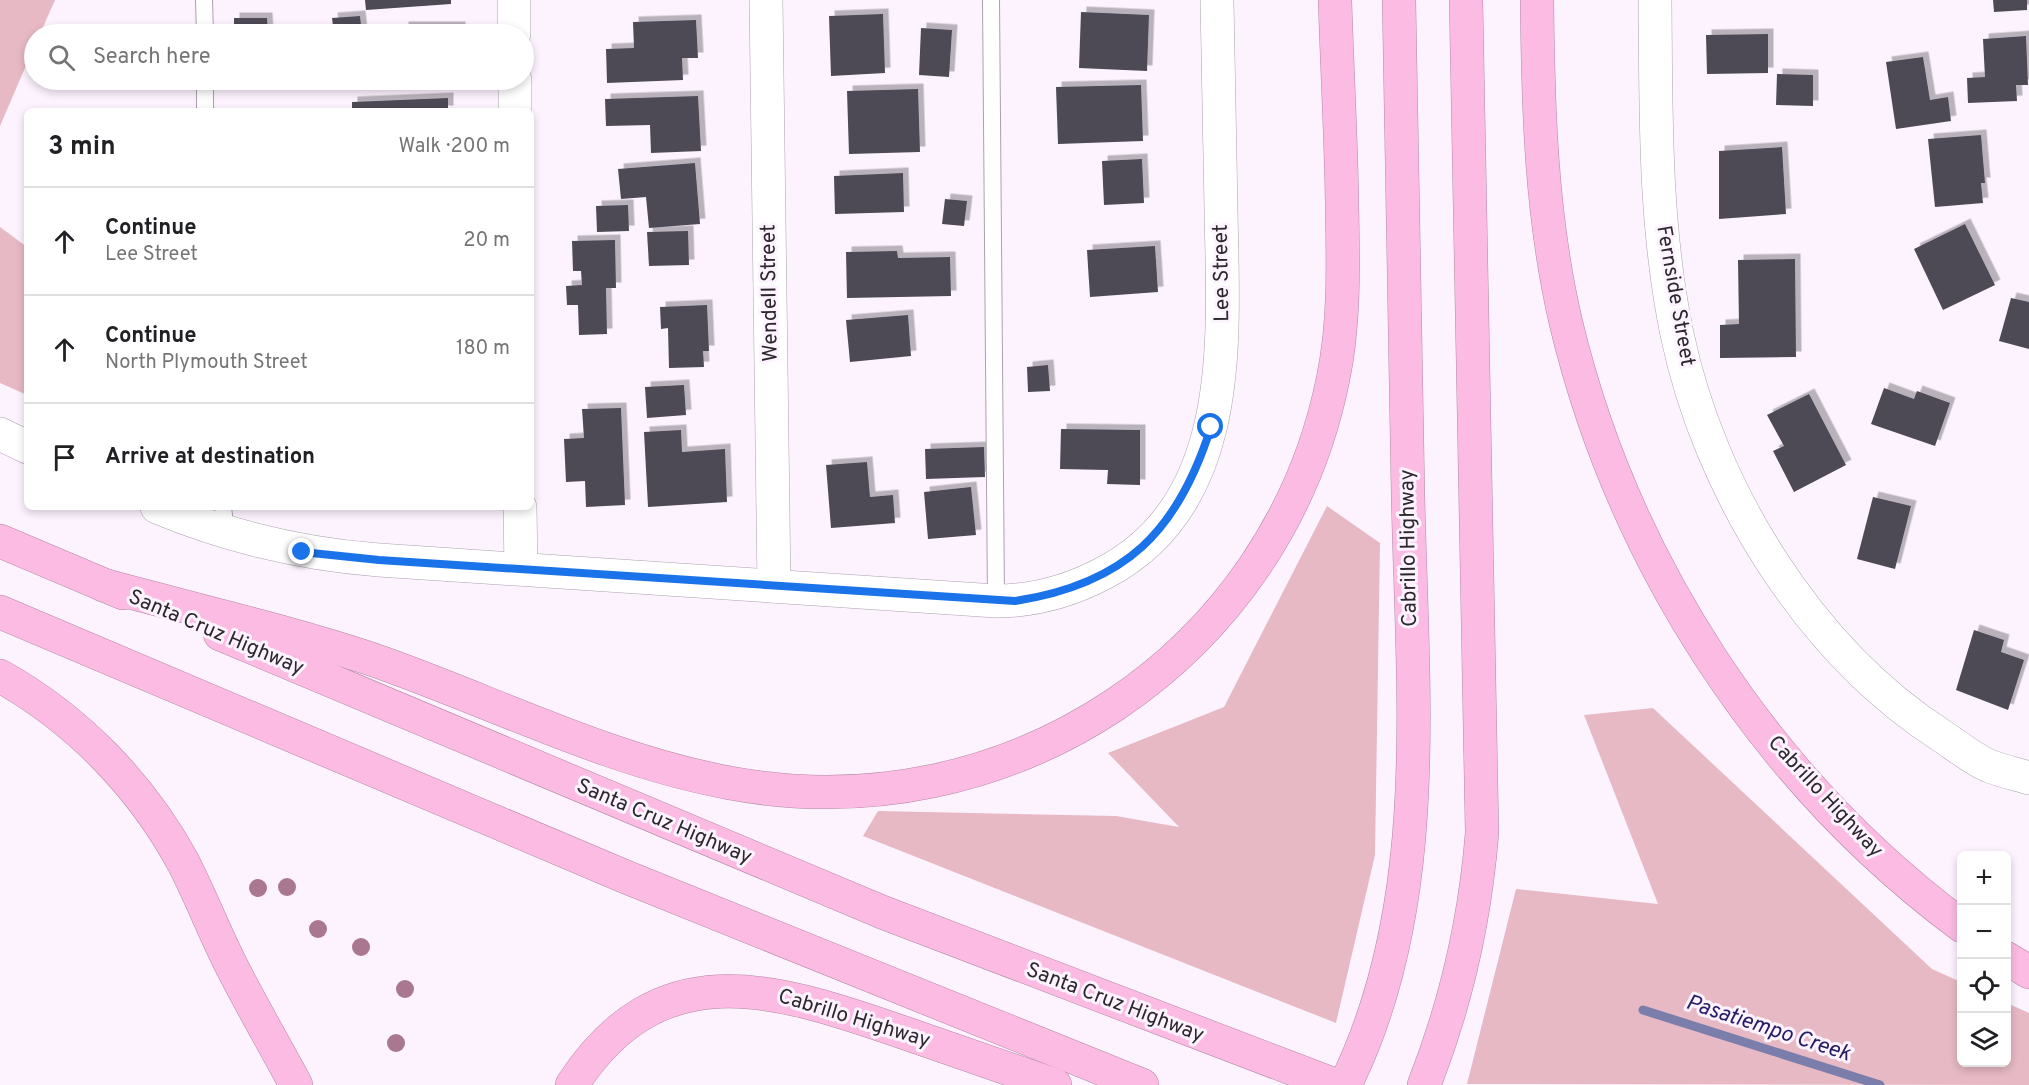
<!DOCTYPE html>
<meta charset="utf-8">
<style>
body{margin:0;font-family:Overpass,sans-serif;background:#f6f6f6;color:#202124}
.controls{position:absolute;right:18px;bottom:18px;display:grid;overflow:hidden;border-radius:9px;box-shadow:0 3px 9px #0003}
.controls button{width:54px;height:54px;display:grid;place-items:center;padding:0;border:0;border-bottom:2px solid #e0e0e0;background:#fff;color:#202124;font:30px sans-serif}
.stop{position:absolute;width:18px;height:18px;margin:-14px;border:4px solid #1a73e8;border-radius:50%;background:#fff}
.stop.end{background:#1a73e8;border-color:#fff;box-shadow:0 2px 6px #0008}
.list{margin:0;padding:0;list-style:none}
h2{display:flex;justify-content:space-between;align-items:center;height:78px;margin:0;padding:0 24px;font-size:26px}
h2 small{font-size:20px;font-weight:400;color:#757577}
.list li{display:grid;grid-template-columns:39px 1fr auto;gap:18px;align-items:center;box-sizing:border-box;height:108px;padding:0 24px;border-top:2px solid #e0e0e0}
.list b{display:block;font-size:22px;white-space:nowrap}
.list p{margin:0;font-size:20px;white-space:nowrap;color:#757577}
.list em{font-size:20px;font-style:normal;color:#757577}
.icon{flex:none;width:33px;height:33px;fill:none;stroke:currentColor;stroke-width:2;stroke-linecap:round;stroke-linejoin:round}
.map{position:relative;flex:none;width:2029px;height:1085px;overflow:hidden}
.search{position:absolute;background:#fff;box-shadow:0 3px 9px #0003;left:24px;top:24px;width:510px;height:66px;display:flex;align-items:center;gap:15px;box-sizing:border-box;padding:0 21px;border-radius:33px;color:#757577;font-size:22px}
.panel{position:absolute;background:#fff;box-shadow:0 3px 9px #0003;left:24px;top:108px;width:510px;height:402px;border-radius:9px}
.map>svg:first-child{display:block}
.green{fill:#e7b9c5}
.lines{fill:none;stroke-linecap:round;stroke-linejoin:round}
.stream{stroke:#7b7daa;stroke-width:9}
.building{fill:#4d4954;filter:url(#shadow)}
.lane-casing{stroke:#aba1ad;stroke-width:18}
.street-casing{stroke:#aba1ad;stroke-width:34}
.highway-casing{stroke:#b388a3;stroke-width:34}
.lane{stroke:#fff;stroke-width:16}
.street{stroke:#fff;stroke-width:33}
.highway{stroke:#fbbbe3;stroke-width:33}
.tree{fill:#a9778f}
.route{stroke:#1a73e8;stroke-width:8}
.labels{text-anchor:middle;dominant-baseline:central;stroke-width:6;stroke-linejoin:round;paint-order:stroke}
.street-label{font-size:21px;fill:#2c282d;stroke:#fdf3ff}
.water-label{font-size:22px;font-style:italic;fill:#231d63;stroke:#fdf3ff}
</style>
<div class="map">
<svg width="2029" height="1085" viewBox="0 0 2029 1085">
<defs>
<filter id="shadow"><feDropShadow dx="5.5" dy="-5.5" stdDeviation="0" flood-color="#0004"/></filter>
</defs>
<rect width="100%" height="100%" fill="#fdf3ff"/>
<g class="green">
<polygon points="0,0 55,0 40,34 34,34 34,47 0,126"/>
<polygon points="0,227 27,247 27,395 0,383"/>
<polygon points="1327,506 1380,543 1375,855 1336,1023 863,836 878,811 1116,816 1179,827 1108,753 1224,707"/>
<polygon points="1653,708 1932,969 1961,982 1962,1062 2006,1062 2007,1003 2029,1013 2029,1085 1467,1084 1516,889 1658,904 1584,715"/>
</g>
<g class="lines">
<polyline class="stream" points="1643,1010 1880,1085"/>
</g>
<g class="building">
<polygon points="365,0 451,0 451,4 366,10"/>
<polygon points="1993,0 2027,0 2027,10 1994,12"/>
<polygon points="1081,12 1149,15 1147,71 1079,68"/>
<polygon points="883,14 885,73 831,76 829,16"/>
<polygon points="360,16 362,34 334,34 332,18"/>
<polygon points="234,18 267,18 268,34 234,34"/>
<polygon points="696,20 698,58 682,58 683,80 607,83 606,49 634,48 633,22"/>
<rect x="403" y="27" width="57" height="7"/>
<polygon points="921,28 952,30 949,77 919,75"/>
<polygon points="1768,34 1768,73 1707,74 1706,35"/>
<polygon points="2026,36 2028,85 2016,85 2017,101 1968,103 1967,78 1985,77 1983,39"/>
<polygon points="1923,57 1930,100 1948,97 1951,121 1896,129 1886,62"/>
<polygon points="1777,74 1813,75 1813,106 1776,105"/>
<polygon points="1141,85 1143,141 1058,144 1056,87"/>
<polygon points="918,89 920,152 849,154 847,91"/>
<polygon points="698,96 701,151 651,153 650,125 606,126 605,99"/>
<polygon points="448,98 448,111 352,111 352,102"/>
<polygon points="1981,135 1985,183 1981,183 1983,203 1935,207 1928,139"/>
<polygon points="1782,147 1786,214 1719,219 1719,151"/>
<polygon points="1142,159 1144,203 1104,205 1102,161"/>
<polygon points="695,163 700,224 649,228 646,197 621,199 618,169"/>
<polygon points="903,173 904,212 835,214 834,176"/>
<polygon points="945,199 967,201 964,226 942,224"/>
<polygon points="628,205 629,231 597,232 596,206"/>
<polygon points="1965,224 1995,285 1943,310 1914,249"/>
<polygon points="688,231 689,265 649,266 647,232"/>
<polygon points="615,240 616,288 606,288 607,334 579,335 578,305 567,305 566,286 582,285 581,271 573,271 572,241"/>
<polygon points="1155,246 1158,292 1090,297 1087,250"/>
<polygon points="897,251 898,258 950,257 951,296 847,298 846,252"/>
<polygon points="1795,259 1796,357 1720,358 1720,325 1739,324 1738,260"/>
<polygon points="2011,298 2029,302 2029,349 1999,341"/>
<polygon points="707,305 709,351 703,351 704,367 669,368 668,328 661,329 660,307"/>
<polygon points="908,315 911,356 850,362 846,320"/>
<polygon points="1048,365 1050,391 1028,392 1027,367"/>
<polygon points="684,385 686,415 647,418 645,387"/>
<polygon points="1884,388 1914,399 1917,391 1950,403 1935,446 1871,424"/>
<polygon points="1809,394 1846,465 1794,492 1773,451 1784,446 1767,415"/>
<polygon points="621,408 625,505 586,507 585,481 566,482 564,439 584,438 582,409"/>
<polygon points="1061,429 1140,430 1140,485 1107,484 1108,470 1060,469"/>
<polygon points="681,430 682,452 725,449 727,502 648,507 644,432"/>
<polygon points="984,447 985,477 926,479 925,449"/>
<polygon points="867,462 870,497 893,495 895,523 831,528 826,465"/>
<polygon points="971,487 976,535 928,539 924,492"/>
<polygon points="1873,497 1911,506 1895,569 1857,559"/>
<polygon points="1974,630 2004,640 2001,652 2024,660 2008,710 1956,690"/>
</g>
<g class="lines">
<g class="lane-casing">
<g id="lane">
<polyline points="204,0 205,34"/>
<polyline points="991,0 996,601"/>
<polyline points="205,80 205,111"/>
<polyline points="223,507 226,533"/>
</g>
</g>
<g class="street-casing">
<g id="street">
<polyline points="514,0 514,34"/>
<polyline points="766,0 774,586"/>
<path d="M1655 0C1656 111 1654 224 1677 334 1709 488 1808 650 1942 736 1957 746 1973 759 1989 766 2002 771 2016 774 2029 778"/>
<polyline points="515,80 515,111"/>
<polyline points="0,434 27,447"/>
<path d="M157 507C229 537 301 554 379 560L996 601C1034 601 1070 591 1104 573 1238 503 1223 336 1221 209 1220 140 1218 70 1217 0"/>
<polyline points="520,507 521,569"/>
</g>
</g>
<g class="highway-casing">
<g id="highway">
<path d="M1537 0C1538 108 1541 217 1566 323 1623 561 1765 780 1962 926"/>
<polyline points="0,541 123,593"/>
<path d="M103 585C192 609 283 630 371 659 490 700 605 760 730 783 1008 835 1277 657 1333 379 1345 322 1343 262 1342 204 1341 136 1337 68 1335 0"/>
<polyline points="0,612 626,877 1142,1085"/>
<polyline points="220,634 882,912 1335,1085"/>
<path d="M0 676C77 719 141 785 183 862 201 897 215 934 233 969 253 1008 275 1046 296 1085"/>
<polyline points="2006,958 2029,972"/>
<path d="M572 1085C658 952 771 987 896 1030 949 1048 1002 1067 1055 1085"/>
<path d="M1345 1085C1435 904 1412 691 1408 495 1405 330 1402 165 1399 0"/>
<path d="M1424 1085C1456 1004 1475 920 1482 833L1466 0"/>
</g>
</g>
<use href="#lane" class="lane"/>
<use href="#street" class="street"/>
<use href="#highway" class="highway"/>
</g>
<g class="tree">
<circle cx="287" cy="887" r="9"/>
<circle cx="258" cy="888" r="9"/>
<circle cx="318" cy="929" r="9"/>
<circle cx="361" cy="947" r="9"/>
<circle cx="405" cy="989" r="9"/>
<circle cx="396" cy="1043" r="9"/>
</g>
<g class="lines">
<path class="route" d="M302 552 379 560 1015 601C1126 584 1178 531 1211 427"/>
</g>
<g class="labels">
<g class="street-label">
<text transform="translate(1222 273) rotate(-91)">Lee Street</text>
<text transform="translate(770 293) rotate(-91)">Wendell Street</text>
<text transform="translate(1675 296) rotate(80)">Fernside Street</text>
<text transform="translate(1409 548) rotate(-91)">Cabrillo Highway</text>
<text transform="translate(216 633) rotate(23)">Santa Cruz Highway</text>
<text transform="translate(1825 797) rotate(47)">Cabrillo Highway</text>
<text transform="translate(664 822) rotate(23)">Santa Cruz Highway</text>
<text transform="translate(1115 1003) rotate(21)">Santa Cruz Highway</text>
<text transform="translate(854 1019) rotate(17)">Cabrillo Highway</text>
</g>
<g class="water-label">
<text transform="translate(1768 1029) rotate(18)">Pasatiempo Creek</text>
</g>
</g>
</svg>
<div class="controls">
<button>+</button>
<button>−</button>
<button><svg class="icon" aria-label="locate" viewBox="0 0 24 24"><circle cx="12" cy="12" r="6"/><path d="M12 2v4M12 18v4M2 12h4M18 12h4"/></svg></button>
<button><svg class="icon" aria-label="layers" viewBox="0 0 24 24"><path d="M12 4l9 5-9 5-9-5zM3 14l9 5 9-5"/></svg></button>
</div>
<div class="stop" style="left:1211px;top:427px"></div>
<div class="stop end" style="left:302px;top:552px"></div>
<div class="search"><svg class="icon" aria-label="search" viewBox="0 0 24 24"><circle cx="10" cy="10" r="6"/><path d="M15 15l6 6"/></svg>Search here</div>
<section class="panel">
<h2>3 min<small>Walk · 200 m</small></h2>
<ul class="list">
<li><svg class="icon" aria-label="ahead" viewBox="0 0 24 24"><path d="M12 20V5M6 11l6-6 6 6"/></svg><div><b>Continue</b><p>Lee Street</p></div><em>20 m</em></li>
<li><svg class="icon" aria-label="ahead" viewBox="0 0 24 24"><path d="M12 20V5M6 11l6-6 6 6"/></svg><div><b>Continue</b><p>North Plymouth Street</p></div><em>180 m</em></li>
<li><svg class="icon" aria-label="arrive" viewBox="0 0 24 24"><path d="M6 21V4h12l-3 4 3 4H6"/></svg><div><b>Arrive at destination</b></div></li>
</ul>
</section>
</div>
